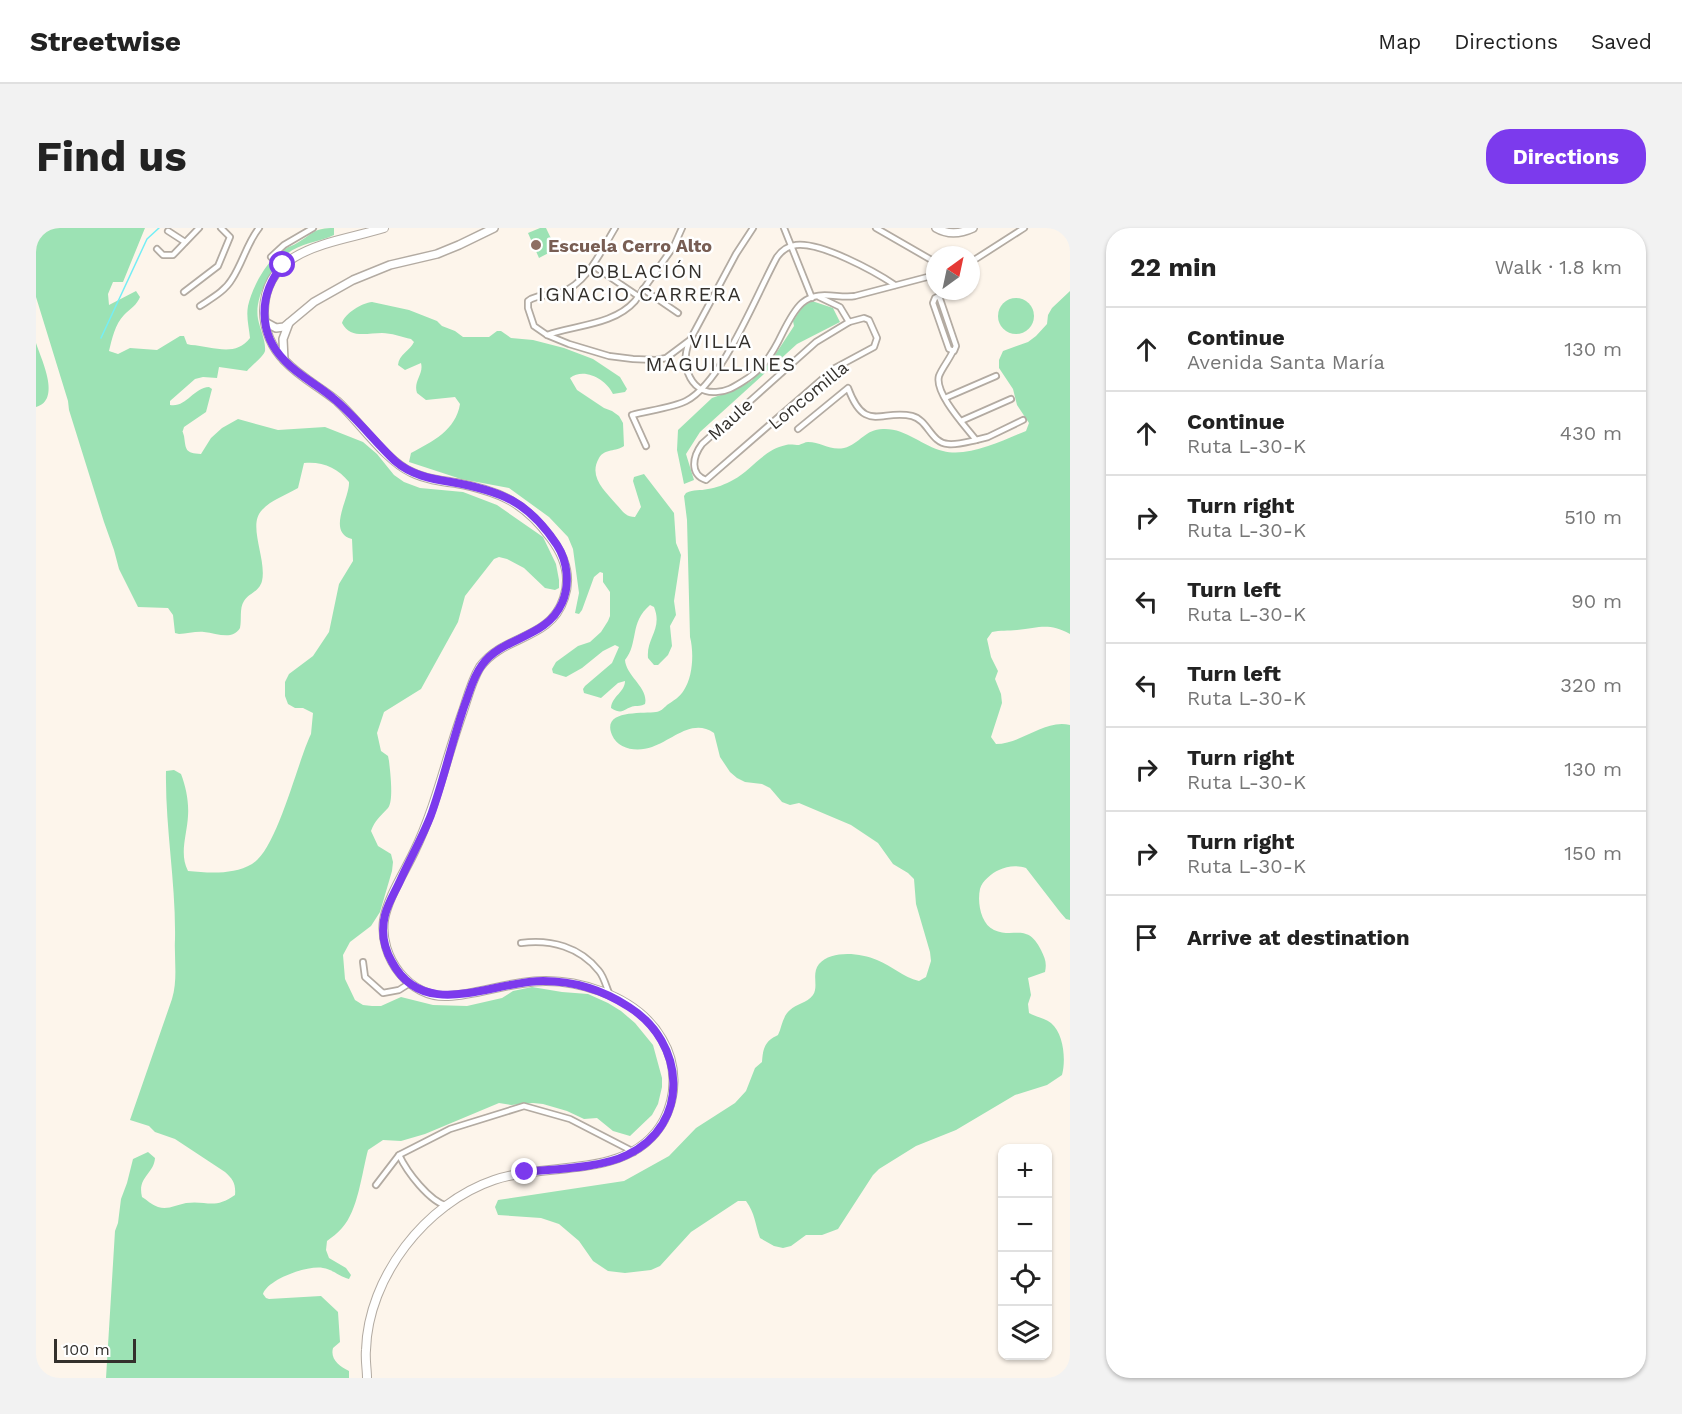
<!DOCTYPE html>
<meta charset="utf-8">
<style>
body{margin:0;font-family:"Work Sans",sans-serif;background:#f2f2f2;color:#222}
.controls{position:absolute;right:18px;bottom:18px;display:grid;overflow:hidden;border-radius:12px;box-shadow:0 2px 4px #0004}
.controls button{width:54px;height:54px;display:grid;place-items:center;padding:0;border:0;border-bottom:2px solid #e0e0e0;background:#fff;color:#222;font:30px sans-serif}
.compass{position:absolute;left:890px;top:18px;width:54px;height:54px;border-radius:50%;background:#fff;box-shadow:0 2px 4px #0004;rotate:33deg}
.scale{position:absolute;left:18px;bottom:15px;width:82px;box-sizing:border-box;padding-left:6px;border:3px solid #33302c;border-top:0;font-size:16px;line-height:21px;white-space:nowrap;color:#33302c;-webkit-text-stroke:4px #fff;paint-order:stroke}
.stop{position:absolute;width:18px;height:18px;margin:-14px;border:4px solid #7c3aed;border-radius:50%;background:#fff}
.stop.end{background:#7c3aed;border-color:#fff;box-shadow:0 2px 6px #0008}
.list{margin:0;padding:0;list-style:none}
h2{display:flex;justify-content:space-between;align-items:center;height:78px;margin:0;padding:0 24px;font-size:26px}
h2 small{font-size:20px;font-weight:400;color:#767676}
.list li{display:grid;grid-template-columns:39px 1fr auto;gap:18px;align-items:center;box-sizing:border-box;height:84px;padding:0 24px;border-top:2px solid #e0e0e0}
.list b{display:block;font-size:22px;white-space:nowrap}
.list p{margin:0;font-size:20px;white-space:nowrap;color:#767676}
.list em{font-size:20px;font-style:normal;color:#767676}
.icon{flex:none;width:33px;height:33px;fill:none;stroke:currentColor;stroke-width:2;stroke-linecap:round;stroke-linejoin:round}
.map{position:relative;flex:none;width:1034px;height:1150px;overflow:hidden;border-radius:24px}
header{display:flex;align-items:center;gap:36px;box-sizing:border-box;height:84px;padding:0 30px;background:#fff;border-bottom:2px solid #e0e0e0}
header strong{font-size:28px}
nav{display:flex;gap:33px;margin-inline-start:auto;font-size:21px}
.intro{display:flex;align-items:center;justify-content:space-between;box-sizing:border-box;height:144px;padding:0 36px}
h1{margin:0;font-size:42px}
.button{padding:15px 27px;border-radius:24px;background:#7c3aed;color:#fff;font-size:21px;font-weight:700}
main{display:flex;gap:36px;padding:0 36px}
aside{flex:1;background:#fff;border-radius:24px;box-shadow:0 2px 4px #0004}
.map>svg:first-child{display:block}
.green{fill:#9ce2b4}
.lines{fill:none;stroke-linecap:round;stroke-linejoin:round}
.stream{stroke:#75eef5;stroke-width:1.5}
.street-casing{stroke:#b3aba2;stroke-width:8}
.secondary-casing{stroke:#b3aba2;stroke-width:10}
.primary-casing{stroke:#b3aba2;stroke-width:10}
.street{stroke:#fff;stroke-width:4.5}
.secondary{stroke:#fff;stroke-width:7}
.primary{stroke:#fff;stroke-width:8}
.route{stroke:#7c3aed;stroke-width:8}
.education-dot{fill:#8d6e63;stroke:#fff;stroke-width:2}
.labels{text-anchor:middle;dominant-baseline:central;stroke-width:5;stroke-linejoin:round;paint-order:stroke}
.education-label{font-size:18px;font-weight:bold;fill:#785e54;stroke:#fff;text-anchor:start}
.street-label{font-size:18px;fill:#33302c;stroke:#fff}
.neighbourhood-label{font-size:20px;letter-spacing:1.5px;fill:#33302c;stroke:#fff}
</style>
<header>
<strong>Streetwise</strong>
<nav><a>Map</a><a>Directions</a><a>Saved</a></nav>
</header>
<div class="intro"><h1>Find us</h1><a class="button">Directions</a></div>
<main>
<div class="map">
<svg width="1034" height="1150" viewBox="0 0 1034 1150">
<rect width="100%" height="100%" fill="#fdf5eb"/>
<g class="green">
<path d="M0 0H109L87 54H77L72 66 73 77 100 63 104 69C101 77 94 81 88 87 79 96 76 111 73 123L82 126 94 120 121 122 144 108H148L151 116 155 117C176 118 199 130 214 110 213 99 210 89 212 78 216 59 232 30 249 21 253 18 257 18 261 15 278 5 278 0 298 0V7C283 14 264 15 251 26 235 41 218 69 222 91 224 101 230 113 229 123 228 128 215 138 211 143L183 139 181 150 167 149 159 151 134 173V177C150 180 157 160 173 159L176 161 170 184 148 199C146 207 146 200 148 208 150 222 149 225 165 226L175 210 186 200 202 191 242 202 289 199 327 214 341 226 358 247 368 254 384 260 427 264 461 277 507 309 520 336 523 352V360L519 362 509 360 488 340 471 331 463 329 458 331 429 368 422 394 385 461 348 484 341 505 345 523 352 528 353 533C354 542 358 573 352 580 344 589 339 592 335 603L342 618 355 626 357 634 356 643 344 684 335 698 314 714 307 727 309 751 319 772 327 777 336 778H345L365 769 397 777 431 778 466 770 477 763 496 759 526 764 552 766 572 775 585 783 599 795 617 817 626 850V859L622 876 616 887 594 908 577 903 561 890 548 891 531 883 507 876 497 875 475 877 463 875 389 906 365 913 347 912 332 922C326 944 322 983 306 1000 302 1005 296 1009 291 1013L290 1022 293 1030 310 1040 315 1047 313 1051C304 1049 296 1041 287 1040 272 1037 232 1051 227 1066L230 1070 233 1071 285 1068 302 1084 304 1114 297 1120C294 1131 303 1138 313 1143V1150H70L79 1003 82 995 85 971 91 955 97 931 112 924 119 930C118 946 101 949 106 969 111 972 116 977 122 979 132 982 140 977 150 975 171 972 178 982 199 967 200 956 197 951 189 944L139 911 119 904 113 898 94 892 136 771C142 751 138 731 139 711 140 655 129 599 130 543L138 542 145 546C150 559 153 574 152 588 151 607 143 626 152 643 173 645 197 647 216 636 241 622 261 535 275 506L277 485 267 480H259L252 476 249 468V454L253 446 277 428 293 404 303 356 317 333 316 311C290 304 314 270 313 254 302 240 286 233 268 235L262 260C250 267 235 272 226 282 211 297 231 331 226 353 223 364 213 365 208 373 203 381 206 391 204 400 196 413 181 405 168 404 160 403 151 406 143 406L139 405 137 387 132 380 102 379 83 341 78 322 68 294 33 182 32 173 0 69Z"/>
<polygon points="504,0 510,0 520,21 503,30 492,5"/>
<path d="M1034 63V406C1012 394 1003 400 981 402 972 403 964 402 956 404L951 411 955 429 962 443 959 451 965 466 966 475 955 509 960 516C986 516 1008 491 1034 497V692L1030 691 1024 684 990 640C981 637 971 638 963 642 956 645 946 653 944 661 941 675 945 696 958 702 978 711 991 694 1005 722 1009 730 1011 735 1009 744L992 750 995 767 992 776 993 785C1000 789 1009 790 1015 795 1028 806 1030 832 1026 847L1011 857 979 867 920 902 880 918 843 941 837 947 802 1001 786 1007H770L755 1018 747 1020 738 1018 724 1010C719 996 719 985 710 973H702L655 1004 624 1038 615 1042 589 1045 572 1043 557 1033 543 1013 523 996 505 990 462 987 459 979 462 972 588 953 633 928 660 900 699 875 710 863 719 840 726 834C727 820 729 813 742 807 746 799 746 789 754 782 760 776 771 775 777 767 783 758 775 746 783 736 796 722 824 725 841 732 856 738 867 749 883 753L890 749 895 733 894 724 880 676 878 651 872 645 857 636 842 615 815 597 763 575 754 577 746 574 734 560 726 556 709 554 701 550 694 544 684 529 678 505C656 490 637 512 616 519 602 524 582 522 576 507 565 481 607 486 620 484 624 484 628 480 631 477 637 473 644 469 648 462 657 449 658 424 654 409L651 292 648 268 650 265C658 261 664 263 672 261 680 260 690 256 697 252 717 241 727 222 750 217 754 216 759 217 763 217 766 216 769 214 772 214 785 214 794 223 808 220 824 216 829 201 847 201 870 200 886 218 907 223 932 230 967 212 990 203L993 195 981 177 977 161 963 140V132L967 123 992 114 1000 108 1011 96 1012 87 1016 80Z"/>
<circle cx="980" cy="88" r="18"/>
<polygon points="776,73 797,80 804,94 761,116 664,204 650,226 658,252 648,256 641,222 642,202 676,170 696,163 715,153 735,133 758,98 757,93 767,78"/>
<path d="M336 74 373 82 401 93 406 98 419 103 427 109H453L461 103H465L475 110 497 112 528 120 557 131 584 149 591 161 589 164 577 166C570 151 548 139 534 150L541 162 568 180 576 183 583 188 587 195 588 218C580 224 569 220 563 230 552 249 569 263 580 276 586 282 589 289 599 289L605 279 597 253 598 249 608 246 638 285 640 315 645 327 638 373 640 387 634 398 636 418 632 427 622 437H618L612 430C610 410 627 401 618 379L614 377C593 395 603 415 589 432 590 448 613 460 609 476 605 478 602 478 599 478 587 480 588 488 575 480 576 468 589 464 589 453L582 455 565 470 548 465 547 461 549 458 576 435 583 419 579 417 567 423 546 440 530 449 517 445 516 441 520 434 542 418 554 414 565 404 572 393 574 388V364L567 354V345L564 344 558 349 546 382 543 386 539 385 543 365 537 321 532 309 513 289 473 260 425 251 373 234 375 225C396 214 420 202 424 176L419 169 390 172 381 165C377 153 388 146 385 135L369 142 362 137C363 126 374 123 378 114L375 111C366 109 355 105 346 105 331 105 314 111 306 95 309 85 326 75 336 74Z"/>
<path d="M0 115C5 131 26 172 0 179Z"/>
</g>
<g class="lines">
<polyline class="stream" points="65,110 111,11 123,0"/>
<g class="street-casing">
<g id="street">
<path d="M579 0C565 23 551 56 524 65 514 68 500 66 492 73V80L498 98 511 107 533 116 573 128 597 131 620 132 630 130 654 112 700 26 717 0"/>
<polyline points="748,0 776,70"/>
<polyline points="840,0 899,34"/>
<polyline points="132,3 149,14"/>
<polyline points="121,21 127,27 137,27 163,0"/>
<polyline points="235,29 248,17 277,0"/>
<polyline points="935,34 988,0"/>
<polyline points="562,41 602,68"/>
<polyline points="607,61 642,85"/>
<polyline points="148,64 182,38 194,9 185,0"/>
<polyline points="903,68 899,70 897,75 913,121 918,123 920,118 903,68 904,63"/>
<polyline points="783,69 804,79 813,94"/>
<path d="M164 78C176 70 189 63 196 51 207 34 211 15 223 0"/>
<path d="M828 90 833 92 841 110 838 119 799 140 670 252C653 246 657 228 666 216L780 114 813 94Z"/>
<path d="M511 107C539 97 578 97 599 73L638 18 646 0"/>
<path d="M653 114C649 125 648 135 652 145 657 158 667 165 680 164 690 164 698 159 706 154 726 142 736 127 746 106 751 96 758 82 766 75 782 61 802 71 819 68L899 47"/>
<path d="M917 123C913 132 906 140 903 148 898 165 930 199 940 212L952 209 987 192"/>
<polyline points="909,170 960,148"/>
<polyline points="925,193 975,171"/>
<path d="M762 201 812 160C829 206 845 181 876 188 892 192 895 215 912 216 921 217 931 214 940 212"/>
<path d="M610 218 596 187C611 183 639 179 650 173 687 154 721 65 741 29 746 22 752 18 760 17 785 14 838 43 859 57"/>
<path d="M485 715C515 711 544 719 563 743 568 749 570 758 573 765"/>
<polyline points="327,734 329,749 347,765 363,762 374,755"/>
<path d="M363 927C371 944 393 973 411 978"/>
<polyline points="340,957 363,927 414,901 488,878 534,891 598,924"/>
</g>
</g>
<g class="secondary-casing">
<g id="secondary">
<path d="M900 0C912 7 924 6 937 0"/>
<polyline points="229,94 240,100 248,99 278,74 317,52 354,37 401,26 423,17 458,0"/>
<polyline points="248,132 247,111 253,95"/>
</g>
</g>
<g class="primary-casing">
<path id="primary" d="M331 1150C331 1141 329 1131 330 1122 332 1049 390 975 458 952 514 933 596 952 628 892 641 867 641 836 626 811 600 766 535 747 486 755 462 758 437 767 412 768 373 770 343 729 348 692 352 669 368 645 378 624 400 579 410 530 427 483 432 468 436 452 444 439 468 406 514 413 528 370 536 347 528 327 514 309 488 274 463 263 420 255 405 253 389 251 375 244 349 232 323 193 301 173 284 159 264 149 249 133 236 120 228 102 228 83 229 18 301 15 348 0"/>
</g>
<use href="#street" class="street"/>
<use href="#secondary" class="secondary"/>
<use href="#primary" class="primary"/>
</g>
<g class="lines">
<path class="route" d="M247 37C222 66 222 106 249 133 263 148 282 157 297 170 320 189 338 213 359 233 375 247 395 251 415 254 465 263 492 273 521 317 532 334 534 357 526 375 510 411 467 408 446 437 437 449 434 463 429 476 416 513 408 551 395 587 386 610 374 631 364 653 359 664 352 675 349 687 345 703 348 720 356 734 388 794 456 753 507 753 538 753 567 762 593 779 649 814 656 896 591 927 565 940 518 941 489 944"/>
</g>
<circle class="education-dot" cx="500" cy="17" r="6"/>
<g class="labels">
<g class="education-label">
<text x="512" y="17">Escuela Cerro Alto</text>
</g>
<g class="street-label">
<text transform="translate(772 167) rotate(-39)">Loncomilla</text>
<text transform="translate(694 191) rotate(-42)">Maule</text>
</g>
<g class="neighbourhood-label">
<text x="604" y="43">POBLACIÓN<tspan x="604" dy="23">IGNACIO CARRERA</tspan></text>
<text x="685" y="113">VILLA<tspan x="685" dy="23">MAGUILLINES</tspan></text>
</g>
</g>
</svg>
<div class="controls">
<button>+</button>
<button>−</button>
<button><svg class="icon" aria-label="locate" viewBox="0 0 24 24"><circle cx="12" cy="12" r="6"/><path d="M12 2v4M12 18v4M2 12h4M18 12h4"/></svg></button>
<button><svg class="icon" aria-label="layers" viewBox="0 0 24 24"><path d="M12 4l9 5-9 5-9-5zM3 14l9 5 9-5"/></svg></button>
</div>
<svg class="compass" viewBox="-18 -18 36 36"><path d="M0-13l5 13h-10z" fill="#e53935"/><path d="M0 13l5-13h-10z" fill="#767676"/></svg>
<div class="scale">100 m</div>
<div class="stop" style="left:247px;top:37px"></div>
<div class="stop end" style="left:489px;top:944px"></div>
</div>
<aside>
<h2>22 min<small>Walk · 1.8 km</small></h2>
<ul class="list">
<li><svg class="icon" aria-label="ahead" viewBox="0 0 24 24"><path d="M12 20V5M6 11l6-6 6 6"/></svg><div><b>Continue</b><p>Avenida Santa María</p></div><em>130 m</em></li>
<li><svg class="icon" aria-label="ahead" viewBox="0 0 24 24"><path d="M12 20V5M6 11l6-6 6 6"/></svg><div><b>Continue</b><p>Ruta L-30-K</p></div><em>430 m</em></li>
<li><svg class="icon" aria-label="right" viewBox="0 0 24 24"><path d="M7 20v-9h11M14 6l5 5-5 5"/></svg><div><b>Turn right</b><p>Ruta L-30-K</p></div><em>510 m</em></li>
<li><svg class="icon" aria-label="left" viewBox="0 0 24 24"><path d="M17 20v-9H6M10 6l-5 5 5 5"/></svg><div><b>Turn left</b><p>Ruta L-30-K</p></div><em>90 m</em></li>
<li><svg class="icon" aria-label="left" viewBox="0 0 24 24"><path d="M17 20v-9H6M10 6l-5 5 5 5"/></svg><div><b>Turn left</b><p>Ruta L-30-K</p></div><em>320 m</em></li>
<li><svg class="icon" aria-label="right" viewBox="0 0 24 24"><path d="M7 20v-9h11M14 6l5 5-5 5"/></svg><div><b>Turn right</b><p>Ruta L-30-K</p></div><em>130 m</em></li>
<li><svg class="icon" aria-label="right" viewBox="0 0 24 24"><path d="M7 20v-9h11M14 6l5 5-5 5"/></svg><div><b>Turn right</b><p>Ruta L-30-K</p></div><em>150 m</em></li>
<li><svg class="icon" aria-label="arrive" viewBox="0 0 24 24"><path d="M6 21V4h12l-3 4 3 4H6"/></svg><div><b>Arrive at destination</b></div></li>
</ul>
</aside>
</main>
